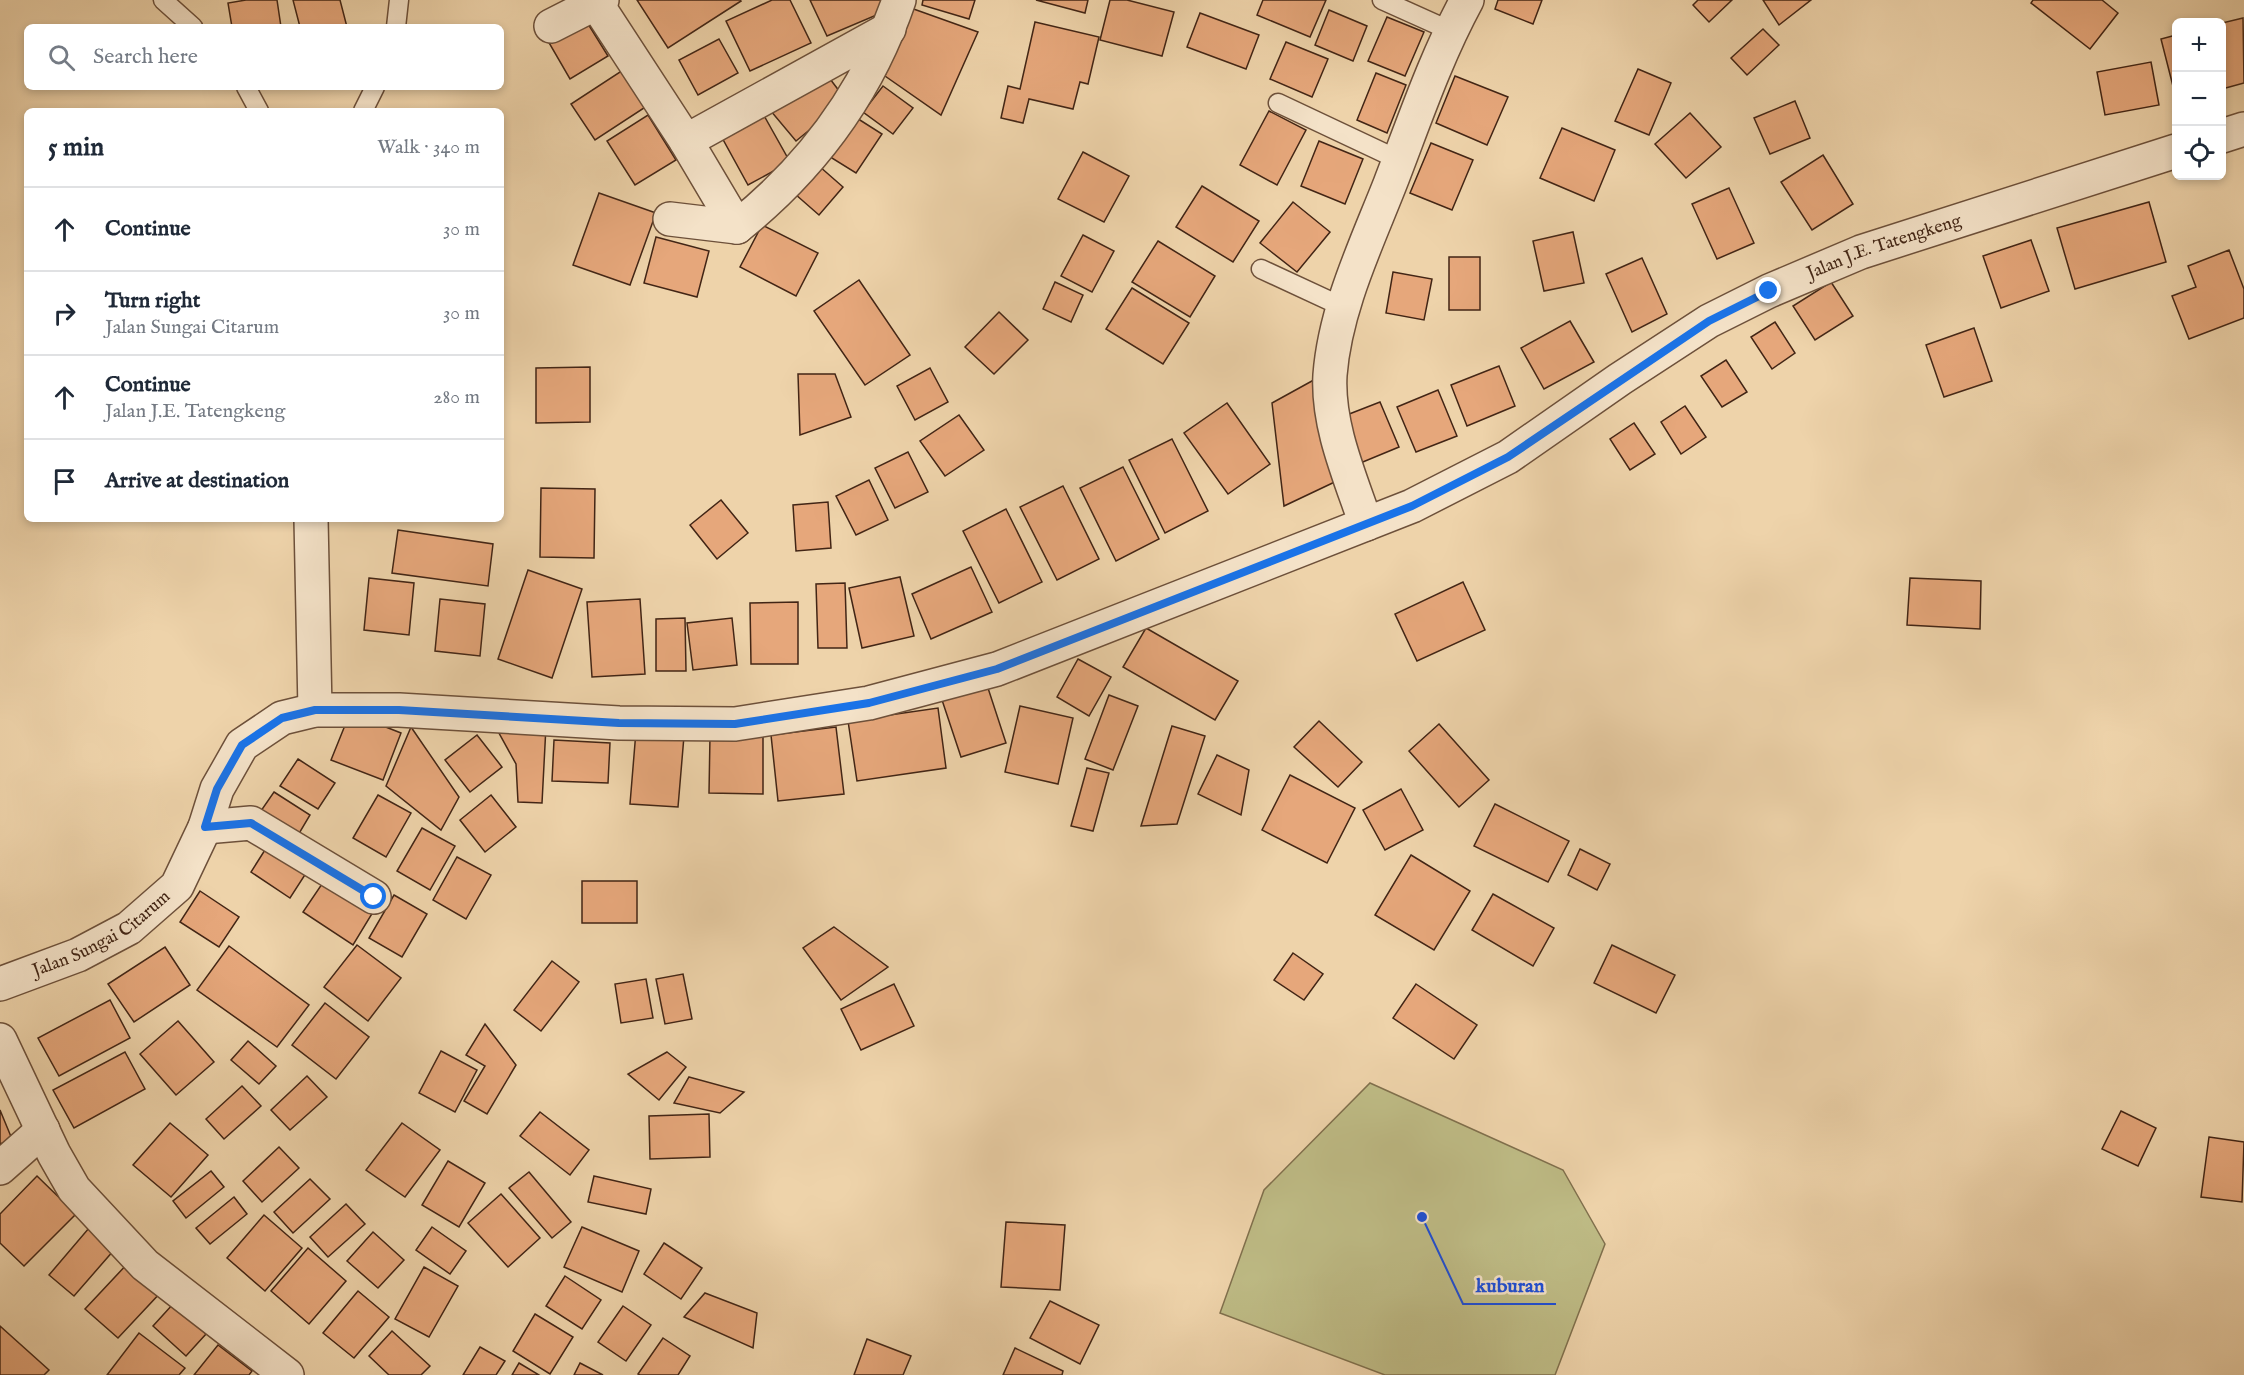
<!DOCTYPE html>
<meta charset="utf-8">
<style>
body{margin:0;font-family:"IM FELL English",serif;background:#f6f6f7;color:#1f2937}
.controls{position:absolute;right:18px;top:18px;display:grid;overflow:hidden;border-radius:9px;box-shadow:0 3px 9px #0003}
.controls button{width:54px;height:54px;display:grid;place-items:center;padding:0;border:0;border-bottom:2px solid #e0e1e3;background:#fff;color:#1f2937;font:30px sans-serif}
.stop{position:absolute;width:18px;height:18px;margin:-14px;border:4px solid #1a73e8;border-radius:50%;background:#fff}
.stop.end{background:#1a73e8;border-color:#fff;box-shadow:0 2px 6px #0008}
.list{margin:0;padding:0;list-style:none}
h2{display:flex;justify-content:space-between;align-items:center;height:78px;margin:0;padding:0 24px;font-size:26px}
h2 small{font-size:20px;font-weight:400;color:#747a83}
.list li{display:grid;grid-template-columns:39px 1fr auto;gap:18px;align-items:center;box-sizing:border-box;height:84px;padding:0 24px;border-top:2px solid #e0e1e3}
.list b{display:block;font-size:22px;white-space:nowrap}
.list p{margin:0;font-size:20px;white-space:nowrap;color:#747a83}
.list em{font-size:20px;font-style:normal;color:#747a83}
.icon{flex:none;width:33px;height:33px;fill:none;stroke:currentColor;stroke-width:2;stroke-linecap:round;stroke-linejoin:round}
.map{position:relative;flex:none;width:2244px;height:1375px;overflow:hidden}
.search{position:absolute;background:#fff;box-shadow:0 3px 9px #0003;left:24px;top:24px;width:480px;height:66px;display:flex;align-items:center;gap:15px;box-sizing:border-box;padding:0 21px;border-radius:9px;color:#747a83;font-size:22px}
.panel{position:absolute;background:#fff;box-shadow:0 3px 9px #0003;left:24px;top:108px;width:480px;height:414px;border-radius:9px}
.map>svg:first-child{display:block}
.green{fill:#bebb85;stroke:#80704d;stroke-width:1.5}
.building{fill:#e6a77b;stroke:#422515;stroke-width:1.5}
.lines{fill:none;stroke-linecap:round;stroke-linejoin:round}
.service-casing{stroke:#6d503a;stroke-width:21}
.minor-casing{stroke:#6d503a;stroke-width:36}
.tertiary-casing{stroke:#6d503a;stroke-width:36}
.service{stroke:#f4e2c8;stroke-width:18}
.minor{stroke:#f4e2c8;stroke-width:33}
.tertiary{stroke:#f4e2c8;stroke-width:33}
.route{stroke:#1a73e8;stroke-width:8}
.labels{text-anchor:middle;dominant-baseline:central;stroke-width:5;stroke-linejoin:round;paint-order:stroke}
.street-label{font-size:18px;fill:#422515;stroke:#f4e2c8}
.leader{fill:none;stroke:#1d4ed8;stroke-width:2}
.callout-dot{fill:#1d4ed8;stroke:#f4e2c8;stroke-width:2}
.callout-label{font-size:20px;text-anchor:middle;font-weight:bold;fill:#1d4ed8;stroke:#f4e2c8;stroke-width:5;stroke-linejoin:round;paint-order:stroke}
</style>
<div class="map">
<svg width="2244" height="1375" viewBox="0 0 2244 1375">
<rect width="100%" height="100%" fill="#eed3aa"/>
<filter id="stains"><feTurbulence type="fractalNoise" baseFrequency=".00333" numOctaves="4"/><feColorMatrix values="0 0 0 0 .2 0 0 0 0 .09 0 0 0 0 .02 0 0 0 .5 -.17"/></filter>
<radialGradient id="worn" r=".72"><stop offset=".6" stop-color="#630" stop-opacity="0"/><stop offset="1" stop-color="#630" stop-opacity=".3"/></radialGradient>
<polygon class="green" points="1370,1083 1563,1170 1605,1244 1555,1375 1385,1375 1220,1313 1264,1190"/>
<g class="building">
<polygon points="246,0 277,0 281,27 232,27 228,3"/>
<polygon points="293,0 340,0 347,27 300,27"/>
<polygon points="637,0 740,0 741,1 668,48"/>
<polygon points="772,0 790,0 811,43 750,71 726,21"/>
<polygon points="810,0 889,0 886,11 827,36"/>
<polygon points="923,0 975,0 969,19 922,5"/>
<polygon points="1036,0 1088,0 1085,13"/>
<polygon points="1110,0 1127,0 1174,12 1162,56 1100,40"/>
<polygon points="1263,0 1326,0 1310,37 1257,15"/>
<polygon points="1498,0 1542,0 1533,24 1495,9"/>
<polygon points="1698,0 1732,0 1709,22 1693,5"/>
<polygon points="1763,0 1811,0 1779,25"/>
<polygon points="2033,0 2102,0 2118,13 2090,49 2031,3"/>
<polygon points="908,7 978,32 941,115 885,76"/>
<polygon points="1329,10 1367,26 1353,61 1315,45"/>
<polygon points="1200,13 1259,35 1246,69 1187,47"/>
<polygon points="1387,17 1424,32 1405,76 1368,61"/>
<polygon points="2243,18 2244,83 2222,89 2222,23"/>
<polygon points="585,19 608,56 570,79 548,41"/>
<polygon points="1035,22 1099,37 1088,84 1080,82 1073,109 1029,99 1023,123 1001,118 1008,86 1020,89"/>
<polygon points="1763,29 1779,45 1747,75 1731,58"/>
<polygon points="2176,35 2176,98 2161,39"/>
<polygon points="719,39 738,73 698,95 679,60"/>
<polygon points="1286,42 1328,59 1312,97 1270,79"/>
<polygon points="2151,62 2159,105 2105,115 2097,72"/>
<polygon points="1638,69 1671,83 1649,135 1615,121"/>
<polygon points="623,70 647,106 595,140 571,104"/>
<polygon points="824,71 846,100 796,141 765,104"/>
<polygon points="1376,73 1406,85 1387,133 1357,120"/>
<polygon points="1455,76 1508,97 1487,145 1436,123"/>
<polygon points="883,86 913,108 893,134 863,112"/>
<polygon points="1795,101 1810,138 1770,154 1754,118"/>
<polygon points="1269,111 1306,130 1277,185 1240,165"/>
<polygon points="762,112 790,162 748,185 720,134"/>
<polygon points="1690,113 1721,147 1686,178 1655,144"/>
<polygon points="648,115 676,160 635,185 607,141"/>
<polygon points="852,115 882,134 856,173 827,155"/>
<polygon points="1562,128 1615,150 1594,201 1540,178"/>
<polygon points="1319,141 1363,159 1345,204 1301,186"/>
<polygon points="1431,143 1473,160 1452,210 1410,193"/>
<polygon points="1083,152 1129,176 1104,222 1058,199"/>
<polygon points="1823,155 1853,204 1812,230 1781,182"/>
<polygon points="819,166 843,187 819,215 795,194"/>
<polygon points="1202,186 1259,221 1233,262 1176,227"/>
<polygon points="1729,188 1754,243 1717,259 1692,204"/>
<polygon points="599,193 656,213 630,285 573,265"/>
<polygon points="1293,202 1330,232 1297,272 1260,243"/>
<polygon points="2149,202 2166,262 2075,289 2057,228"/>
<polygon points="762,225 818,253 796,296 740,267"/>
<polygon points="1573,232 1584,283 1544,291 1533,241"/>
<polygon points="1083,235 1114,251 1092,292 1061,276"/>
<polygon points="656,237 709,251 697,297 644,283"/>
<polygon points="2031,240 2049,291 2001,308 1983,256"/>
<polygon points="1158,241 1215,276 1190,317 1132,282"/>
<polygon points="2229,250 2244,289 2244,318 2189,339 2172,296 2196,287 2188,266"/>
<rect x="1449" y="257" width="31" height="53"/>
<polygon points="1642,258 1667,314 1632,332 1606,274"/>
<polygon points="1393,272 1432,279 1424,320 1386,313"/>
<polygon points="859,280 910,355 865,385 814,311"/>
<polygon points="1055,282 1083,295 1071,322 1043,309"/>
<polygon points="1831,282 1853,316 1815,340 1793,306"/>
<polygon points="1132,288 1189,323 1163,364 1106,329"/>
<polygon points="999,312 1028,340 994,374 965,347"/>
<polygon points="1570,321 1594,362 1544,389 1521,348"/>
<polygon points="1775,322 1795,353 1772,369 1751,337"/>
<polygon points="1974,328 1992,381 1944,397 1926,345"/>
<polygon points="1726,360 1747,392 1722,407 1701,376"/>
<polygon points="1499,366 1515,406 1467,426 1451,385"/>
<polygon points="590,367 590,422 536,423 536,368"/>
<polygon points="930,368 948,402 915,420 897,386"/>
<polygon points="798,374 835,374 851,417 800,435"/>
<polygon points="1321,376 1341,479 1284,506 1272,403"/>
<polygon points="1438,390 1457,436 1416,452 1397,407"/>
<polygon points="1380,402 1399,447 1358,464 1339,418"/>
<polygon points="1227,403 1270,464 1228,494 1184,433"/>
<polygon points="1685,406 1706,437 1681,454 1661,422"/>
<polygon points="959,415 984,450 945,476 920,441"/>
<polygon points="1634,423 1655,454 1630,470 1610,439"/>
<polygon points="1172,439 1208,511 1165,533 1129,460"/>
<polygon points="908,452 928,492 895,508 875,468"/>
<polygon points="1123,467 1159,539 1116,561 1080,488"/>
<polygon points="869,480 888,520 856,535 836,496"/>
<polygon points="1063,486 1099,559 1057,580 1020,507"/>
<polygon points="541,488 595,489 594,558 540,557"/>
<polygon points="721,500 748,533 717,559 690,525"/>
<polygon points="828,502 831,548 796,551 793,505"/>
<polygon points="1006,509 1042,582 999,603 963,531"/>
<polygon points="398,530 493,544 488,586 392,573"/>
<polygon points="971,567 992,612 931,639 912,594"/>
<polygon points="528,570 582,589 552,678 498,659"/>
<polygon points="900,577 914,636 862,648 849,588"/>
<polygon points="369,578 414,583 409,635 364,630"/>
<polygon points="1910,578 1981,581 1980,629 1907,625"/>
<polygon points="1463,582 1485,630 1417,661 1395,614"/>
<polygon points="845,583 847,648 818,648 816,584"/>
<polygon points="440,599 485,604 480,656 435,651"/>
<polygon points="640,599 645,674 592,677 587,602"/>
<polygon points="798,602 798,664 751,664 750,603"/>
<polygon points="685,618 686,671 656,671 656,619"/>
<polygon points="732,618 737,665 693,670 687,623"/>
<polygon points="1146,628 1238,681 1215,720 1123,667"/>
<polygon points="1078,659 1111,677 1089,716 1057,697"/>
<polygon points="987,685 1006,743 961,757 942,700"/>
<polygon points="1109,695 1138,706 1113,770 1085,759"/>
<polygon points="1020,706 1073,718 1058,784 1005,772"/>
<polygon points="938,708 946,768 857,781 848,721"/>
<polygon points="350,713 401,733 383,780 331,760"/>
<polygon points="1319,721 1362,762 1338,787 1294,747"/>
<polygon points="494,724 546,726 542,803 518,802 516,764"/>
<polygon points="1439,724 1489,780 1459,807 1409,751"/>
<polygon points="1172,726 1205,736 1177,824 1141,826"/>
<polygon points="411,727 459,797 441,830 386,786"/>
<polygon points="836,727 844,794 778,801 771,735"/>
<polygon points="636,731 684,736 678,807 630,804"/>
<polygon points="477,735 502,767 470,792 445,760"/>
<polygon points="710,736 763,736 763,794 709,793"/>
<polygon points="554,740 610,743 608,783 552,781"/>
<polygon points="1217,755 1249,770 1241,815 1198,794"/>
<polygon points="298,759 335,783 318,809 280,786"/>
<polygon points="1087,768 1109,773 1093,831 1071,826"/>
<polygon points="1290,775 1355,808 1327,863 1262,830"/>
<polygon points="1401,789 1423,830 1385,850 1363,810"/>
<polygon points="274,792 310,815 294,842 256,818"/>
<polygon points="378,795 411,813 386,857 353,838"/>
<polygon points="491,795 516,827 485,852 460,820"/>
<polygon points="1495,804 1569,841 1548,882 1474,846"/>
<polygon points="422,828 455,846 430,890 397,871"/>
<polygon points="270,842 310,867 290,898 251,872"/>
<polygon points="1580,849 1610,864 1597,890 1568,875"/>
<polygon points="1411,855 1470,891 1434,950 1375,915"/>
<polygon points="457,857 491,875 466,919 433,900"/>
<polygon points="324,881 373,912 353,945 303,912"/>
<rect x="582" y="881" width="55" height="42"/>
<polygon points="200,891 239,917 219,947 180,922"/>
<polygon points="1493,894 1554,928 1533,966 1472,930"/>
<polygon points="394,895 427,914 402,957 369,938"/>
<polygon points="834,927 888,967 841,1000 803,948"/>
<polygon points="357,945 401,978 368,1021 324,987"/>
<polygon points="1612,945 1675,975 1656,1013 1594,983"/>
<polygon points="229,946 309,1005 277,1047 197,990"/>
<polygon points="165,947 190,985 134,1022 108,984"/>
<polygon points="1293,953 1323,974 1304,1000 1274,980"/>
<polygon points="552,961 579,982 541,1031 514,1010"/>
<polygon points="683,974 692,1019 665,1024 656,979"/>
<polygon points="646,979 653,1018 621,1023 615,984"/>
<polygon points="894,984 914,1026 861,1050 841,1009"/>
<polygon points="1416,984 1477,1025 1454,1059 1393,1018"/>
<polygon points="110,1000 130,1038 59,1076 38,1038"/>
<polygon points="325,1003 369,1037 336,1079 292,1045"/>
<polygon points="178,1021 214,1062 176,1095 140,1054"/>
<polygon points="485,1024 516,1065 487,1114 464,1101 485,1066 466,1055"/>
<polygon points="248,1041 276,1066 259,1084 231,1060"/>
<polygon points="441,1051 477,1070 455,1112 419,1093"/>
<polygon points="125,1052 145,1089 74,1128 53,1090"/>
<polygon points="667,1052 686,1067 659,1100 628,1074"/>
<polygon points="307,1076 327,1097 290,1130 271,1110"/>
<polygon points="689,1077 744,1092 720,1113 674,1103"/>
<polygon points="242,1086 261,1106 224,1139 206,1119"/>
<polygon points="0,1110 12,1139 0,1144"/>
<polygon points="2121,1111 2156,1128 2138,1166 2102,1149"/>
<polygon points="540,1112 589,1150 570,1175 520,1136"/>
<polygon points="709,1114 710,1157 650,1159 649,1116"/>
<polygon points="170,1123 208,1155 171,1197 133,1165"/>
<polygon points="402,1123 440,1150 405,1197 366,1170"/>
<polygon points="2209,1137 2244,1142 2242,1202 2201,1197"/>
<polygon points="279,1147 299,1168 262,1202 243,1181"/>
<polygon points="448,1161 485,1183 459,1227 422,1205"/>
<polygon points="211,1171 224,1187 186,1218 173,1201"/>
<polygon points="529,1172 571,1222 552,1238 509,1188"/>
<polygon points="37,1176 76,1214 24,1266 0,1243 0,1214"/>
<polygon points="594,1176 651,1189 646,1214 588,1202"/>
<polygon points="310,1179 330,1199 293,1233 274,1212"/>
<polygon points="501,1194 540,1238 508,1267 468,1223"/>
<polygon points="234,1197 247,1214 210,1244 196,1228"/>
<polygon points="346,1204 365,1224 328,1257 310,1237"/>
<polygon points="264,1215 302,1248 265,1291 227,1258"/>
<polygon points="1006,1222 1065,1225 1060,1290 1001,1287"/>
<polygon points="432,1227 466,1251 450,1274 416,1250"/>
<polygon points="582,1227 639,1251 622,1292 564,1267"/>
<polygon points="89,1228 114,1250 74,1296 49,1275"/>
<polygon points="373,1232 404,1260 378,1288 347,1261"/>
<polygon points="664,1243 702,1268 681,1299 644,1274"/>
<polygon points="308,1248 346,1281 309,1324 271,1291"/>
<polygon points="129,1262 162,1291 118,1338 85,1309"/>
<polygon points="424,1267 458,1286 429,1337 395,1319"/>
<polygon points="565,1276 601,1300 582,1329 546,1306"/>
<polygon points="358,1291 389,1317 354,1358 323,1333"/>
<polygon points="705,1293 757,1313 753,1348 684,1317"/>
<polygon points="1050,1301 1099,1325 1080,1364 1030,1338"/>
<polygon points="173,1304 206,1334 186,1356 153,1326"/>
<polygon points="623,1306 651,1325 626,1361 598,1342"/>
<polygon points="535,1314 573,1337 550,1374 513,1351"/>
<polygon points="0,1326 49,1370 44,1375 0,1375"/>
<polygon points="392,1331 430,1366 421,1375 389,1375 369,1356"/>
<polygon points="139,1333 185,1368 179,1375 107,1375"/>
<polygon points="663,1338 690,1356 678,1375 640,1375 638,1374"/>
<polygon points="867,1339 911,1356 903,1375 854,1375"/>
<polygon points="218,1345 252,1371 249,1375 194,1375"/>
<polygon points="480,1347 505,1361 496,1375 463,1375"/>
<polygon points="1015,1348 1063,1371 1062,1375 1003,1375"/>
<polygon points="519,1363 539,1375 512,1375"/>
<polygon points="580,1363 603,1375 574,1375"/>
</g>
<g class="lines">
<g class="service-casing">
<g id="service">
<polyline points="163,0 193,27"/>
<polyline points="1382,0 1451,31"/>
<polyline points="396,27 399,0"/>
<polyline points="246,87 259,111"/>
<polyline points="1278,103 1399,160"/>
<polyline points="363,111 375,87"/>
<polyline points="1261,269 1343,307"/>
</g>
</g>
<g class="minor-casing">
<g id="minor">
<polyline points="596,3 686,141 889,29"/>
<polyline points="551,26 602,0"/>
<path d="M686 141 737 227C812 167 868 91 899 0"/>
<polyline points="670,219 737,227"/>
<polyline points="311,519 315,710"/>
<path d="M1366 524C1350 477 1327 425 1330 375 1335 309 1366 245 1390 184 1414 122 1435 59 1467 0"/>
<polyline points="205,827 251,823 374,897"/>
<polyline points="0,1040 54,1154 74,1189 145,1265 287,1375"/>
<polyline points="0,1168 43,1130"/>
</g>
</g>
<g class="tertiary-casing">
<g id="tertiary">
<polyline points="2222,136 2244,129"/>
<path id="s1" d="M0 984 78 955 129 928 177 886 205 827 217 789 242 745 282 718 315 710H399L619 723 735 724 869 703 997 669 1412 506 1508 457 1620 379 1709 321 1769 291 1861 252 2176 151"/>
</g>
</g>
<use href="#service" class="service"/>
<use href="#minor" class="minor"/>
<use href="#tertiary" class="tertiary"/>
</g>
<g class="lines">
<polyline class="route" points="374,897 251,823 205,827 217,789 242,745 282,718 315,710 399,710 619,723 735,724 869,703 997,669 1412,506 1508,457 1709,321 1769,291"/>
</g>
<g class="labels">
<g class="street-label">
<text stroke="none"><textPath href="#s1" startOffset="2118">Jalan J.E. Tatengkeng</textPath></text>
<text stroke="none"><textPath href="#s1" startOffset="114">Jalan Sungai Citarum</textPath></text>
</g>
</g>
<path class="leader" d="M1422 1217L1463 1304H1556"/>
<circle class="callout-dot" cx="1422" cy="1217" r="6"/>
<g class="callout-label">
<text x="1510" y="1292">kuburan</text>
</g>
<rect width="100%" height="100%" filter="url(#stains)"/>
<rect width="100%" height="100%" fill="url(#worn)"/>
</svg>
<div class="controls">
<button>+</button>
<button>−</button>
<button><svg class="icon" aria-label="locate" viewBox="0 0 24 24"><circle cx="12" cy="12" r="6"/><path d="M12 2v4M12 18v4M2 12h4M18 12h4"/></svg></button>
</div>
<div class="stop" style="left:374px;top:897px"></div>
<div class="stop end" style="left:1769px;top:291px"></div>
<div class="search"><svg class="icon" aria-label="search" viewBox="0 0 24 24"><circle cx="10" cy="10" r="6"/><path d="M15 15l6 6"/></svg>Search here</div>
<section class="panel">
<h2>5 min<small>Walk · 340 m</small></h2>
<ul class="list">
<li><svg class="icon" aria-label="ahead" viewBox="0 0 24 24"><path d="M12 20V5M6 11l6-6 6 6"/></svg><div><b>Continue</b></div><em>30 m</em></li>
<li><svg class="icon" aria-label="right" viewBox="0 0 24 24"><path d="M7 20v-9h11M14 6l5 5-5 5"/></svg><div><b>Turn right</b><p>Jalan Sungai Citarum</p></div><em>30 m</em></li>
<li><svg class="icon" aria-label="ahead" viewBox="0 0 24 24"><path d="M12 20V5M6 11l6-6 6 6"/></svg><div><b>Continue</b><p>Jalan J.E. Tatengkeng</p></div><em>280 m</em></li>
<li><svg class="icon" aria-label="arrive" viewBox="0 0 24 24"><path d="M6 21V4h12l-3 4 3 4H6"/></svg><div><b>Arrive at destination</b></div></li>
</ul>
</section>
</div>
